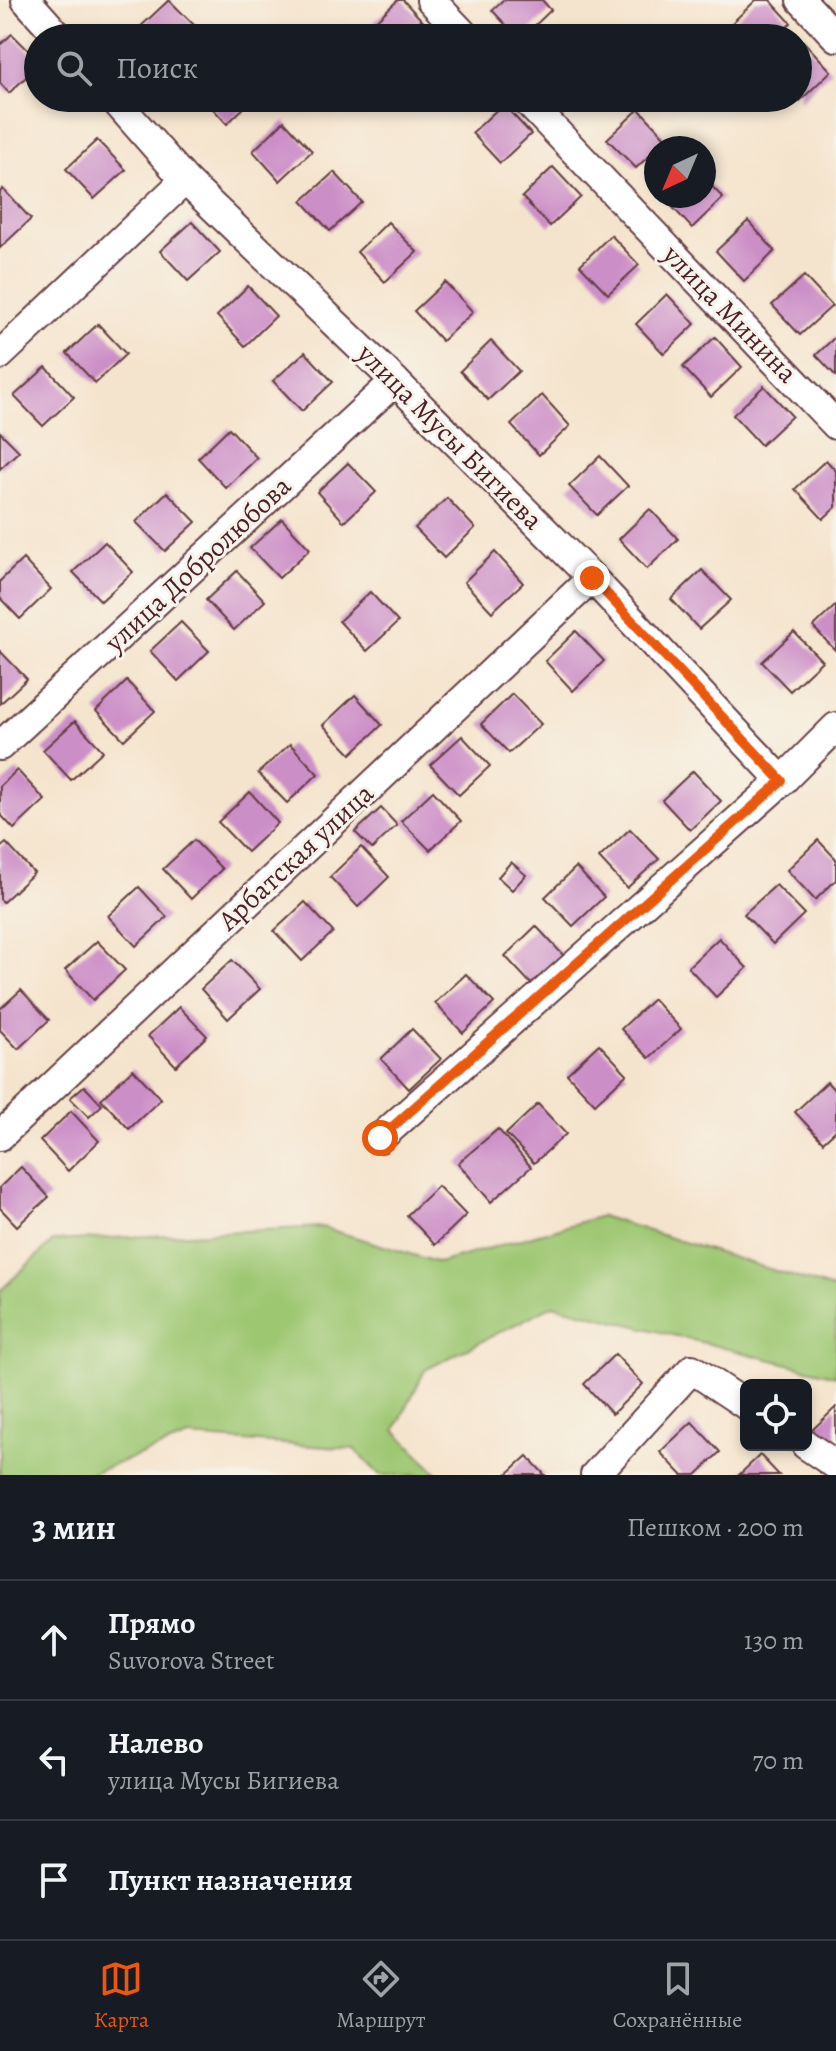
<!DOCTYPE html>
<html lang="ru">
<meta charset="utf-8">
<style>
body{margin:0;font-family:Alegreya,serif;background:#242831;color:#f1f3f6}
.controls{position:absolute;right:24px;bottom:24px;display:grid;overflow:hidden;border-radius:12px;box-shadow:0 4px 12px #0003}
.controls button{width:72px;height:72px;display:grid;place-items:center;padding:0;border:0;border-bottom:2px solid #363941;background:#171b24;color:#f1f3f6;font:40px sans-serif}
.compass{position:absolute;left:644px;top:136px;width:72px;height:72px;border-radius:50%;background:#171b24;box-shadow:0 4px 12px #0003;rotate:224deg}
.stop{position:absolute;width:24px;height:24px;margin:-18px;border:6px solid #ea580c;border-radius:50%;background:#fff}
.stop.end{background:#ea580c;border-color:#fff;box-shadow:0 2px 8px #0008}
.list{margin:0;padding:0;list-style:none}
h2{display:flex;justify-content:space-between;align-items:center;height:104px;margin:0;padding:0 32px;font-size:34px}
h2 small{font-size:26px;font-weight:400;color:#9ea1a6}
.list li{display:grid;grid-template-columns:52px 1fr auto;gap:24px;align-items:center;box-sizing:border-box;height:120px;padding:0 32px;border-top:2px solid #363941}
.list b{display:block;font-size:30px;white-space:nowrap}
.list p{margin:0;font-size:26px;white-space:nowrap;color:#9ea1a6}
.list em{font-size:26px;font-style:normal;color:#9ea1a6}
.icon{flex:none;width:44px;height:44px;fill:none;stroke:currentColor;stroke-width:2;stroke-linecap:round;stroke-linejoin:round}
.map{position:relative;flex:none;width:836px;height:1475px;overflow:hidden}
.search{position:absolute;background:#171b24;box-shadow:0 4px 12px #0003;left:24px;right:24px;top:24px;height:88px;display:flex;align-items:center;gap:20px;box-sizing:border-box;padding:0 28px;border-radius:44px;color:#9ea1a6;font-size:30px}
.sheet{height:464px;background:#171b24}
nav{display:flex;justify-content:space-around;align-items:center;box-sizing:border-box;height:112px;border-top:2px solid #363941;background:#171b24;font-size:22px;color:#9ea1a6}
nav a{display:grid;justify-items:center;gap:4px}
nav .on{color:#ea580c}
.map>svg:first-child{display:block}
.green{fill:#9ec772;stroke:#74734e;stroke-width:2}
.building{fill:#cc8ec7}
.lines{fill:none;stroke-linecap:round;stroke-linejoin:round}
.street-casing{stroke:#643d43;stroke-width:32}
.street{stroke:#fff;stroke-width:28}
.route{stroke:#ea580c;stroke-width:10}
.labels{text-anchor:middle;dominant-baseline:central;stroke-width:6;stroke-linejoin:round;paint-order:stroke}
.street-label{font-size:28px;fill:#4a1f2b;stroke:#f7f3e8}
</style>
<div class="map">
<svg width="836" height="1475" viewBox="0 0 836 1475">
<rect width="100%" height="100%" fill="#f7f3e8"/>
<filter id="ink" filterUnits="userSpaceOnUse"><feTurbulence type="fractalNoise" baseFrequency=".0125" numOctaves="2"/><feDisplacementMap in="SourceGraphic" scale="16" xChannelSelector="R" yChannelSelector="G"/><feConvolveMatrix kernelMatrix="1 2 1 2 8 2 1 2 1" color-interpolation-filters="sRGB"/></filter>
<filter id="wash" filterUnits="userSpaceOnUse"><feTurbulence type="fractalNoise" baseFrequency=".006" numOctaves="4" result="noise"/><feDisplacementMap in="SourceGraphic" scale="32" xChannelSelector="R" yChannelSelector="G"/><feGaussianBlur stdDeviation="1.8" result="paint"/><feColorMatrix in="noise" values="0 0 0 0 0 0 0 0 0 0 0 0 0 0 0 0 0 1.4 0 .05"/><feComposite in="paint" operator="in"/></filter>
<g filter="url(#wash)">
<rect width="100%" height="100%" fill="#f5e4cd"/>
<polygon class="green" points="601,1216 836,1290 836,1376 553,1305 425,1370 395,1430 439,1475 380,1475 354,1449 189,1437 86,1475 0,1475 0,1291 53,1241 322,1227 439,1263"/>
<g id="blocks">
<g class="building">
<polygon points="169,0 198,29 188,38 147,38 138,29"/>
<polygon points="398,0 403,0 429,28 418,38 380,38 369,27"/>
<polygon points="503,0 542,0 551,10 522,38 518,38 492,10"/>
<polygon points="756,0 770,0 791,23 775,38 746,38 732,23"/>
<polygon points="12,34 38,60 38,66 9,93 0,83 0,45"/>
<polygon points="803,41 831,71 800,101 798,46"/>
<polygon points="203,98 254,98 227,124"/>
<polygon points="503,104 531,134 500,163 472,133"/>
<polygon points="639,109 667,139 636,168 607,139"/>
<polygon points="284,121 312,151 280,181 253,151"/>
<polygon points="97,140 126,170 94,199 66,169"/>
<polygon points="553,167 581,197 550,226 522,197"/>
<polygon points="334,172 362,202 330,231 302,201"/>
<polygon points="704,178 723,198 692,228 664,198 704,196"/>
<polygon points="3,189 31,219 0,248 0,192"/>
<polygon points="748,221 775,251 744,281 716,251"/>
<polygon points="192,222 220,252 188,281 160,251"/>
<polygon points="388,222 417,252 385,282 357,252"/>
<polygon points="611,235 639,265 608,294 580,265"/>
<polygon points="804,276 832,306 800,335 772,305"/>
<polygon points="445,282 473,312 442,341 414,311"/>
<polygon points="248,286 276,316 245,346 217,316"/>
<polygon points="667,294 695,324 664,354 636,324"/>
<polygon points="98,324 126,354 95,383 67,353"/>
<polygon points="836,336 836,376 816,355"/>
<polygon points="715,337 742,367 711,397 683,367"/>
<polygon points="491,341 519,371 488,400 460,371"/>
<polygon points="305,352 333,382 302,411 273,381"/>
<polygon points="46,367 74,397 43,426 14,396"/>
<polygon points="764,386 792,416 761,445 733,415"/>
<polygon points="542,395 570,426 539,455 511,425"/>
<polygon points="229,428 257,458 226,488 198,458"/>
<polygon points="0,432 19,451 0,469"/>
<polygon points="600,456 628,486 597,515 569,486"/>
<polygon points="826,460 836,471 836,507 823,519 795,489"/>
<polygon points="348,463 376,492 344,522 317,492"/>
<polygon points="167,492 196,522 165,551 136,522"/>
<polygon points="447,498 475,528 444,558 415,528"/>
<polygon points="650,509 678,539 647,569 619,539"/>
<polygon points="282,519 310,549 279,578 250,548"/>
<polygon points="105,542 133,572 101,601 73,572"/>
<polygon points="495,552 523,583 492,612 464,582"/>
<polygon points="23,559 51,589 20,619 0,598 0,581"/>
<polygon points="702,570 731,600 699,629 671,599"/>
<polygon points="237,571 265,601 234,630 206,600"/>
<polygon points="370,592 398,622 367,651 339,621"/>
<polygon points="836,605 836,651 813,627"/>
<polygon points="181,622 209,651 178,681 150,651"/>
<polygon points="576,631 604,661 573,691 545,661"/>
<polygon points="794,632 822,661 790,691 762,662"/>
<polygon points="0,651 27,679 0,704"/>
<polygon points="127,681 155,711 124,740 96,711"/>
<polygon points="512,694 541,724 509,753 481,724"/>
<polygon points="355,695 382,725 351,754 323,725"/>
<polygon points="75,721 103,751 71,780 43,750"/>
<polygon points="462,736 490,766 459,795 430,765"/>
<polygon points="290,744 318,774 287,803 258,773"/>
<polygon points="17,770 45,800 14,829 0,814 0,786"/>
<polygon points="693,771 721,801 690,830 662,800"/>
<polygon points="433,791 461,821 430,850 401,821"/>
<polygon points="250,792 278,823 247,852 218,822"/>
<polygon points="381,808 397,825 372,849 355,832"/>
<polygon points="630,829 659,859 627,888 599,858"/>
<polygon points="194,840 222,869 191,899 163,869"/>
<polygon points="818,840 836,859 836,880 815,900 787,870"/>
<polygon points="6,843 34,873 3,902 0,899 0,848"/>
<polygon points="361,847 389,877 358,907 330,877"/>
<polygon points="511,862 526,875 512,890 498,877"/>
<polygon points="576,867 604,897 573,926 545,897"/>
<polygon points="776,885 804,914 773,944 744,914"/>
<polygon points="139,887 167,917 136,946 108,916"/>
<polygon points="305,902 333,932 302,961 274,931"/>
<polygon points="536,926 564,956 533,986 505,956"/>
<polygon points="719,938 747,968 716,997 688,967"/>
<polygon points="97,941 125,970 93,1000 65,970"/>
<polygon points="232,960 260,989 228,1019 201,989"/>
<polygon points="466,974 494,1003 463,1033 435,1003"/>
<polygon points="21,990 49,1020 18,1049 0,1030 0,1009"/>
<polygon points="653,999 681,1029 649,1058 621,1029"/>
<polygon points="179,1007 207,1036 176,1066 148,1036"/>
<polygon points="412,1029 441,1059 409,1089 381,1059"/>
<polygon points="599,1044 627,1074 595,1104 567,1074"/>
<polygon points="133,1069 161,1099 129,1129 101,1099"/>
<polygon points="827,1082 836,1092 836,1130 823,1142 795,1112"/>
<polygon points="84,1086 102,1105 89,1117 70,1098"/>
<polygon points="538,1104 566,1134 534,1163 506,1134"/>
<polygon points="71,1111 99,1141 68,1171 40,1141"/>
<polygon points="498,1129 531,1167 491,1202 458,1163"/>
<polygon points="21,1167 49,1197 17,1226 0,1208 0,1187"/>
<polygon points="438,1186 466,1215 435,1245 407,1215"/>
<polygon points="615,1354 643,1384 612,1414 584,1384"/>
<polygon points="836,1407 836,1461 809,1433"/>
<polygon points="692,1422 720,1452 696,1475 682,1475 660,1452"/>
<polygon points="760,1455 779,1475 739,1475"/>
<polygon points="527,1456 545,1475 506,1475"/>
</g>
</g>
</g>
<g filter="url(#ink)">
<use href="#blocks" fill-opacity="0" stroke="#643d43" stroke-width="2"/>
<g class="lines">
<g class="street-casing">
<g id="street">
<polyline points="26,0 60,38"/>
<polyline points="431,0 467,38"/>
<polyline points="801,0 836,37"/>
<polyline points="113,98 185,180 395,381 592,578 782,781"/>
<polyline points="524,98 836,425"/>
<polyline points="0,355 185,180"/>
<polyline points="0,746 395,381"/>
<polyline points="0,1136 592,578"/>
<polyline points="380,1138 782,781 836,727"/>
<polyline points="806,1445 836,1465"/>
<polyline points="595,1475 692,1369 746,1405"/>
</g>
</g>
<use href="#street" class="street"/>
</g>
</g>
<g class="lines" filter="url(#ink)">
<polyline class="route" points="380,1138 782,781 592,578"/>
</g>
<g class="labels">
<g class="street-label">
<text transform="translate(730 314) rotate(46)">улица Минина</text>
<text transform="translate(450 437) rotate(45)">улица Мусы Бигиева</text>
<text transform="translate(198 564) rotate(-43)">улица Добролюбова</text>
<text transform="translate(296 857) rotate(-43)">Арбатская улица</text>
</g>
</g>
</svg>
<div class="controls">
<button><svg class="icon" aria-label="locate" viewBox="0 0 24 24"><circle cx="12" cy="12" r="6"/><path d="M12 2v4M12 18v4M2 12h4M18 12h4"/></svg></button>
</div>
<svg class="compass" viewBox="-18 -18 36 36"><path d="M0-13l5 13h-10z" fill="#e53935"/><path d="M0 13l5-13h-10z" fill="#9ea1a6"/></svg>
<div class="stop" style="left:380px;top:1138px"></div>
<div class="stop end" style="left:592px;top:578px"></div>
<div class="search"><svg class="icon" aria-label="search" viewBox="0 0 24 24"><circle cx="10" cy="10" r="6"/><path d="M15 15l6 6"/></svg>Поиск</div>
</div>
<section class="sheet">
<h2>3 мин<small>Пешком · 200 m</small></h2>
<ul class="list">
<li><svg class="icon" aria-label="ahead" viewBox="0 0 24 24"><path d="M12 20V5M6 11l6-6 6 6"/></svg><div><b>Прямо</b><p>Suvorova Street</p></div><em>130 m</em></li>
<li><svg class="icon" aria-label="left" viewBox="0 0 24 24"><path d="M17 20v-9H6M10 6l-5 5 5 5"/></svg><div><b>Налево</b><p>улица Мусы Бигиева</p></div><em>70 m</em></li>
<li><svg class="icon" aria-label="arrive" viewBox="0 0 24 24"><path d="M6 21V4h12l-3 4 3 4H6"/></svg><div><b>Пункт назначения</b></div></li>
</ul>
</section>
<nav>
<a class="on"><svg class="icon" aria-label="map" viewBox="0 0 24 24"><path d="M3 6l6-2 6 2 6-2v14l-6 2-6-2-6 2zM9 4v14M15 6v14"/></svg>Карта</a>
<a><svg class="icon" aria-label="directions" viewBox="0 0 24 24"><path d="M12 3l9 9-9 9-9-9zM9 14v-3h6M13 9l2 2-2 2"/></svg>Маршрут</a>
<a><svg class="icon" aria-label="saved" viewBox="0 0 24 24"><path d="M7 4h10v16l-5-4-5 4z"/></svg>Сохранённые</a>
</nav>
